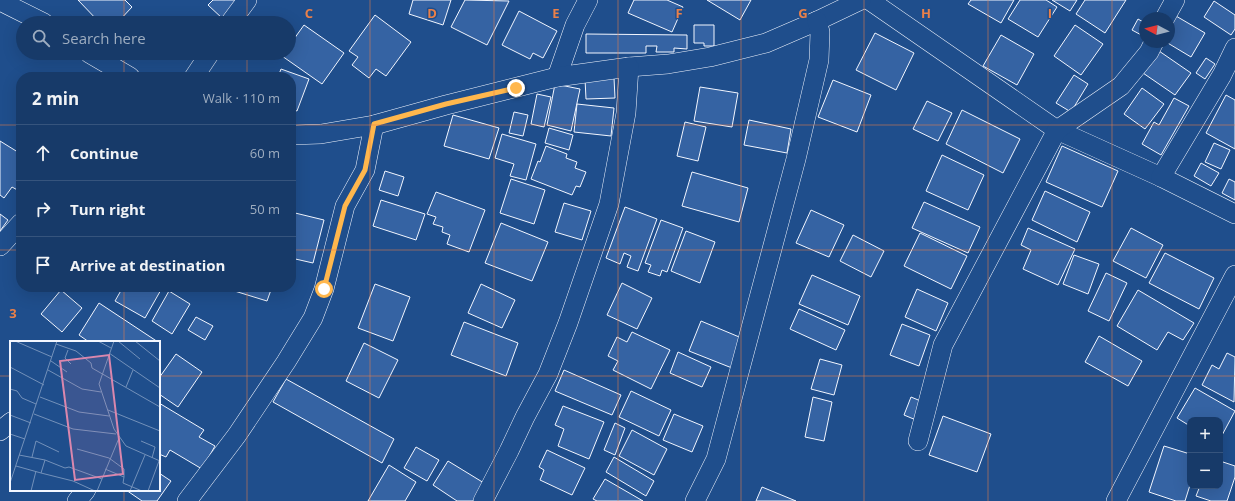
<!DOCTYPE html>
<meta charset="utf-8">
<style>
body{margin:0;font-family:"Open Sans",sans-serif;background:#244571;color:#f1f3f6}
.controls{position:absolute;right:12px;bottom:12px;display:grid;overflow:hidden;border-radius:8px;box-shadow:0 4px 16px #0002}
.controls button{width:36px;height:36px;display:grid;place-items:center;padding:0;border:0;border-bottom:1px solid #36547d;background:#173a69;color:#f1f3f6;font:20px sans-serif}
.compass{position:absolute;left:1139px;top:12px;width:36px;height:36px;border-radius:50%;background:#173a69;box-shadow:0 4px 16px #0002;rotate:277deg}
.stop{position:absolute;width:12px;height:12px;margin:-9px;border:3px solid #ffb74d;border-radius:50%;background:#fff}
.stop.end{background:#ffb74d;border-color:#fff;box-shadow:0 1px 4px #0008}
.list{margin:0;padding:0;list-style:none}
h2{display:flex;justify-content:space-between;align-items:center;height:52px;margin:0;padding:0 16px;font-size:17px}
h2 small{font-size:13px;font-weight:400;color:#9eadc0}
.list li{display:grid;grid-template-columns:26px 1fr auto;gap:12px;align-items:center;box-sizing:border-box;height:56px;padding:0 16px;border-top:1px solid #36547d}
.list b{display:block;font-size:15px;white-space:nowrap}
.list em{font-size:13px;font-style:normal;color:#9eadc0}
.icon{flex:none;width:22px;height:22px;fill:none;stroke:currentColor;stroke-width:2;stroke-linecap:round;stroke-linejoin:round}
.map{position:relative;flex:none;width:1235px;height:501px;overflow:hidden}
.search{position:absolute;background:#173a69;box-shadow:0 4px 16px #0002;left:16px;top:16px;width:280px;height:44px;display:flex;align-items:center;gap:10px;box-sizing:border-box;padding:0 14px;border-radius:22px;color:#9eadc0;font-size:15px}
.panel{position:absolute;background:#173a69;box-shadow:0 4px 16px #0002;left:16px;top:72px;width:280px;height:220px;border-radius:16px}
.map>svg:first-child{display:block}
.building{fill:#3563a3;stroke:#f2f6ff}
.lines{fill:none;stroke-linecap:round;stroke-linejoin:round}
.minor-casing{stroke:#f2f6ff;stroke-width:20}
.minor{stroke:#1f4e8c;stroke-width:19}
.route{stroke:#ffb74d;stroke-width:5}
.grid{fill:none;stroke:#ea8049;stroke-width:1;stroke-opacity:0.55}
.inset-road{fill:none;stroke:#7391ba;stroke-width:1}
.view{fill:#da87ad;fill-opacity:0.15;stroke:#da87ad;stroke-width:2}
.inset-edge{fill:none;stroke:#f2f6ff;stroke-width:2}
.grid-label{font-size:13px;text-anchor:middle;font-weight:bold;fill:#ea8049;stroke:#1f4e8c;stroke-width:3;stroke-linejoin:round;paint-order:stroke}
</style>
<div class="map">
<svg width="1235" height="501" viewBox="0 0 1235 501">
<rect width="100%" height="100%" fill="#1f4e8c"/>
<g class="building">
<polygon points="78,0 125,0 132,7 117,23 100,23"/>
<polygon points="213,0 239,0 223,19 208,5"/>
<polygon points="413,0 451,0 443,25 409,14"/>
<polygon points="465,0 509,1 487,45 451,27"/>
<polygon points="634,0 667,0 683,7 672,32 628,13"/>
<polygon points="707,0 751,0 740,20"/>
<polygon points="971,0 1014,0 1001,23 968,4"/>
<polygon points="1020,0 1046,0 1057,7 1038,37 1008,19"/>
<polygon points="1052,0 1077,0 1070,11"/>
<polygon points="1085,0 1126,0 1105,33 1076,14"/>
<polygon points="1214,1 1235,15 1235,29 1231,35 1204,17"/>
<polygon points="519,11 557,31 543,58 533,53 530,59 502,45"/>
<polygon points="375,15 411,42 386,76 376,69 369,78 352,65 358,57 349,51"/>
<polygon points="1176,16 1205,33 1191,57 1166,42 1169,42 1169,29"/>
<polygon points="1138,19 1145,23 1145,37 1132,30"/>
<polygon points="304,25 344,53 322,84 282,56 284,53 289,53 289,46"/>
<polygon points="694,25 714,25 714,46 704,46 704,43 694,43"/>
<polygon points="1075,25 1103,44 1081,75 1054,56"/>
<polygon points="875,33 914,53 896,90 856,70"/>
<polygon points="586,34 687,35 687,49 674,48 674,52 656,52 657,46 646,46 646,53 586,53"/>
<polygon points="1001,35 1034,54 1017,85 983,66"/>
<polygon points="1159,51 1191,73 1175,95 1143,73"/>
<polygon points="27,53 45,53 42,59"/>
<polygon points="1206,58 1215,64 1205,79 1196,73"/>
<polygon points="281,69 309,79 297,111 291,109 291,77 278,77"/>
<polygon points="1074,75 1088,84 1071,112 1056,103"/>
<polygon points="614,78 615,98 586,99 585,79"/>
<polygon points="833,80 871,95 857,132 818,117"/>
<polygon points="555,84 580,89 571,131 547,125"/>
<polygon points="700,87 738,93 732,127 694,121"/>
<polygon points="1142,88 1164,104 1145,129 1124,114"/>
<polygon points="537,94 551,97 544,127 531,124"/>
<polygon points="1226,95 1235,100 1235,149 1206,133"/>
<polygon points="1174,98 1189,106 1161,155 1142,144 1154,122 1159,125"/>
<polygon points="927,101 952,113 938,141 913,129"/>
<polygon points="577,104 614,108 611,136 574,132"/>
<polygon points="962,110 1020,139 1003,173 946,144"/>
<polygon points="514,112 528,115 523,136 509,133"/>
<polygon points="453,115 499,128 489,159 444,146"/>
<polygon points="749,120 791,129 787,153 744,145"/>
<polygon points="685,122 706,127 698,161 677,156"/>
<polygon points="549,128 573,135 569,150 545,143"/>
<polygon points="502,134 536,144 526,180 510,176 514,164 495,158"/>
<polygon points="0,141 21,154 21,192 12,187 4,198 0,195"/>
<polygon points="1214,143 1230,150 1221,169 1205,162"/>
<polygon points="546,146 567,154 566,158 577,162 575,168 586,172 580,187 576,186 572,195 531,179 538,161 540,162"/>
<polygon points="1062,146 1118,171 1102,207 1046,182"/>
<polygon points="942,155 984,175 968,210 926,191"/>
<polygon points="1201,163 1219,173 1211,186 1194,176"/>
<polygon points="385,171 404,177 398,196 379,190"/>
<polygon points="692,172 748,188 739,222 682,206"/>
<polygon points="511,179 545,190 534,224 500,213"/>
<polygon points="1229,179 1235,182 1235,200 1222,193"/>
<polygon points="1045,191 1090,212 1077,242 1032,220"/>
<polygon points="436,192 485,210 469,252 447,244 450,235 442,232 443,227 433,224 436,217 427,214"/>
<polygon points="381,200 425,214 416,240 373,226"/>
<polygon points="924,202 980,227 968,253 912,228"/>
<polygon points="564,203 591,211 582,240 555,232"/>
<polygon points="625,207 657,219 638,271 627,267 631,256 624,253 620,264 606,258"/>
<polygon points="811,210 844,225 829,257 796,243"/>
<polygon points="291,212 324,220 313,263 291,258"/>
<polygon points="0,214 8,220 0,231"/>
<polygon points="661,220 683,228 667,272 662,270 660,276 648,272 651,265 645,263"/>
<polygon points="501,223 548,242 532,281 485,263"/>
<polygon points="1028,228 1075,249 1058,285 1023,269 1031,250 1021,245"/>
<polygon points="1131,228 1163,245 1146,278 1113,261"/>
<polygon points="686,231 715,242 700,283 671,271"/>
<polygon points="920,233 967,256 951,289 904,266"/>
<polygon points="853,235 884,251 871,277 840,261"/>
<polygon points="1165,253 1214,278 1199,309 1149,283"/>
<polygon points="1074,255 1099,264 1088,294 1063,284"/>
<polygon points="1106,273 1127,283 1109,321 1088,311"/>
<polygon points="812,275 860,296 848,325 799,304"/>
<polygon points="622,283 652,298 637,329 607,315"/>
<polygon points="375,284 410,297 393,341 358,328"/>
<polygon points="481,284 515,300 502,328 468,313"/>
<polygon points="123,287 161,287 162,288 145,318 115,301"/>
<polygon points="229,287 272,287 267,301 228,289"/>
<polygon points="917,289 948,303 936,331 905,317"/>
<polygon points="61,290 82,308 62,332 41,314"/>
<polygon points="1138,290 1194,323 1183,340 1168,332 1157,350 1117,326"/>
<polygon points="169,291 190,304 172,334 152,321"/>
<polygon points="99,303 158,342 89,342 79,335"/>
<polygon points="799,309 845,330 836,350 790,329"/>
<polygon points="196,317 213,326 205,340 188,330"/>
<polygon points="701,321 744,339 732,368 689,351"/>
<polygon points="464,322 518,343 506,376 451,355"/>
<polygon points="902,324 930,335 919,366 890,355"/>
<polygon points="632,332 670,350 651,389 613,370 618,361 608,356 617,337 627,342"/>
<polygon points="1099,336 1142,361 1128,386 1085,362"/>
<polygon points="364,343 398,360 379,398 346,381"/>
<polygon points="678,352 711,367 702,387 670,373"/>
<polygon points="1227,353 1235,357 1234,402 1202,385 1212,365 1219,369"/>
<polygon points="176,354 202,372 178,407 159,394 159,378"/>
<polygon points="820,359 842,365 834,395 811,389"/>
<polygon points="564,370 621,395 612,415 555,391"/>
<polygon points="286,379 394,439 382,463 273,402"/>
<polygon points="1195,388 1235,411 1220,439 1220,420 1190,420 1190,426 1177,418"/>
<polygon points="631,391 671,410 659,436 619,417"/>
<polygon points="813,397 832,402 824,441 805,437"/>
<polygon points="911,397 923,402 916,420 904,415"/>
<polygon points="159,403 204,430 199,437 215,446 202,469 170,450 166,457 159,454"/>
<polygon points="563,406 604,422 589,459 558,446 564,429 555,425"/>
<polygon points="674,414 703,426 692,452 663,440"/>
<polygon points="943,416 991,434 977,472 929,455"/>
<polygon points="615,423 625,428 615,455 604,450"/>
<polygon points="632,430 667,449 654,475 619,456"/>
<polygon points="1164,446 1190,454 1190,485 1185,501 1176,501 1149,492"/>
<polygon points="416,447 439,460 427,481 404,468"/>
<polygon points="547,450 585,468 572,495 540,480 544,470 539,467"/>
<polygon points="614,457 654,481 646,496 606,472"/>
<polygon points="448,461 484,483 473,501 457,501 433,485"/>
<polygon points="1220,461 1235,466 1235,477 1227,501 1211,501 1196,496 1200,486 1220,486"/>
<polygon points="389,465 416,482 405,501 368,501"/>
<polygon points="159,473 171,481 157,501 142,501 126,490 159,490"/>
<polygon points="605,479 643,501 597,501 593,499"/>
<polygon points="762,487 796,501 756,501"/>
</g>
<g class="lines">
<g class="minor-casing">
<g id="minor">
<polyline points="869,0 1057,130 1161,177 1235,214"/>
<polyline points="0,1 44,23"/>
<polyline points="1165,18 1175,0"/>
<polyline points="230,23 247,0"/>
<polyline points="89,53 130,77"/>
<polyline points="194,77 210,53"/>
<polyline points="557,77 575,25 588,0"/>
<polyline points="291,135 321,134 374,125 446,105 557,77 629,67 668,64 710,57 766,43 817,21 861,0"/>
<polyline points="1161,177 1222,75 1235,48"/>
<polyline points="0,246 21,223"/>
<polyline points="0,431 11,422"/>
<polyline points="918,441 943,345 1057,130 1121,86 1149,52 1154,42"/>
<polyline points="77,501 86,490"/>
<polyline points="187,501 237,435 286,362 313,318 324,289 345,206 365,170 374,125"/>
<polyline points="483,501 509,451 525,417 548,374 568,323 609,204 626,113 629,67"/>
<polyline points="695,501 716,459 796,159 819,60 820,32 817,21"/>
<polyline points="1116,501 1235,275"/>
</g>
</g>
<use href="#minor" class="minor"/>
</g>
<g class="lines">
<polyline class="route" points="324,289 345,206 365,170 374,124 446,104 516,88"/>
</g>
<path class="grid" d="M124 0V23M247 0V23M370 0V501M494 0V501M618 0V501M741 0V501M864 0V501M988 0V501M1112 0V501M124 53V77M247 53V77M0 125H21M291 125H1235M0 250H21M291 250H1235M124 287V342M247 287V501M0 376H11M159 376H1235M124 490V501"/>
<g transform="translate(10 341)">
<rect width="150" height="150" fill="#1f4e8c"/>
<path class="inset-road" d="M5 0 42 16M88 0 101 7M104 0 89 43 104 88 116 105 150 120M108 0 130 18M125 0 150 20M46 3 66 10 81 22 82 27 150 66M58 9 55 17 61 23M99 12 150 47M41 20 57 31M0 26 34 44M38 29 72 48 91 51M116 46 123 29M0 48 7 50 12 57 26 63M30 56 69 71 99 75M98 69 150 90M24 73 63 88 106 93M0 74 21 82M0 93 15 98M131 100 145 106 142 117M67 108 99 117 114 128V136M9 114 35 119 55 127 59 126 92 138M22 116 26 100 49 111M6 125 31 132 35 119M95 128 114 136 113 142 132 150M31 132 63 140 85 150M0 142 47 0M21 150 26 130M87 150 109 97M120 150 135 114M138 150 149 120"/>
<path class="view" d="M99 14 113 133 65 139 50 20Z"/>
<rect width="150" height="150" class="inset-edge"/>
</g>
<g class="grid-label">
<text x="309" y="18">C</text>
<text x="432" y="18">D</text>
<text x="556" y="18">E</text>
<text x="679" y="18">F</text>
<text x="803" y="18">G</text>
<text x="926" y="18">H</text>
<text x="1050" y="18">I</text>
<text x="13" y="318">3</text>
</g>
</svg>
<div class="controls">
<button>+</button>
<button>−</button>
</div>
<svg class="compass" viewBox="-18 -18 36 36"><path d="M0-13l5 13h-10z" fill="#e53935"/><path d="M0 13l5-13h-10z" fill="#9eadc0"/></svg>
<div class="stop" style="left:324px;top:289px"></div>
<div class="stop end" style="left:516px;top:88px"></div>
<div class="search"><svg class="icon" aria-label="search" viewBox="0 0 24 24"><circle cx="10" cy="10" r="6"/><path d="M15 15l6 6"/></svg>Search here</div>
<section class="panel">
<h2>2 min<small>Walk · 110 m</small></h2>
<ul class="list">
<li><svg class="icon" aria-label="ahead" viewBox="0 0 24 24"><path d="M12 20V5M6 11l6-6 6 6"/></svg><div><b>Continue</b></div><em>60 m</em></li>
<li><svg class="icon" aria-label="right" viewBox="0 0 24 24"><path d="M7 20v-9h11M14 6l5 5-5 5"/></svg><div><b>Turn right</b></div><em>50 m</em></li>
<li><svg class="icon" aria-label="arrive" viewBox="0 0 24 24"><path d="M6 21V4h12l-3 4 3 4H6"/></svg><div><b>Arrive at destination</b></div></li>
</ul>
</section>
</div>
